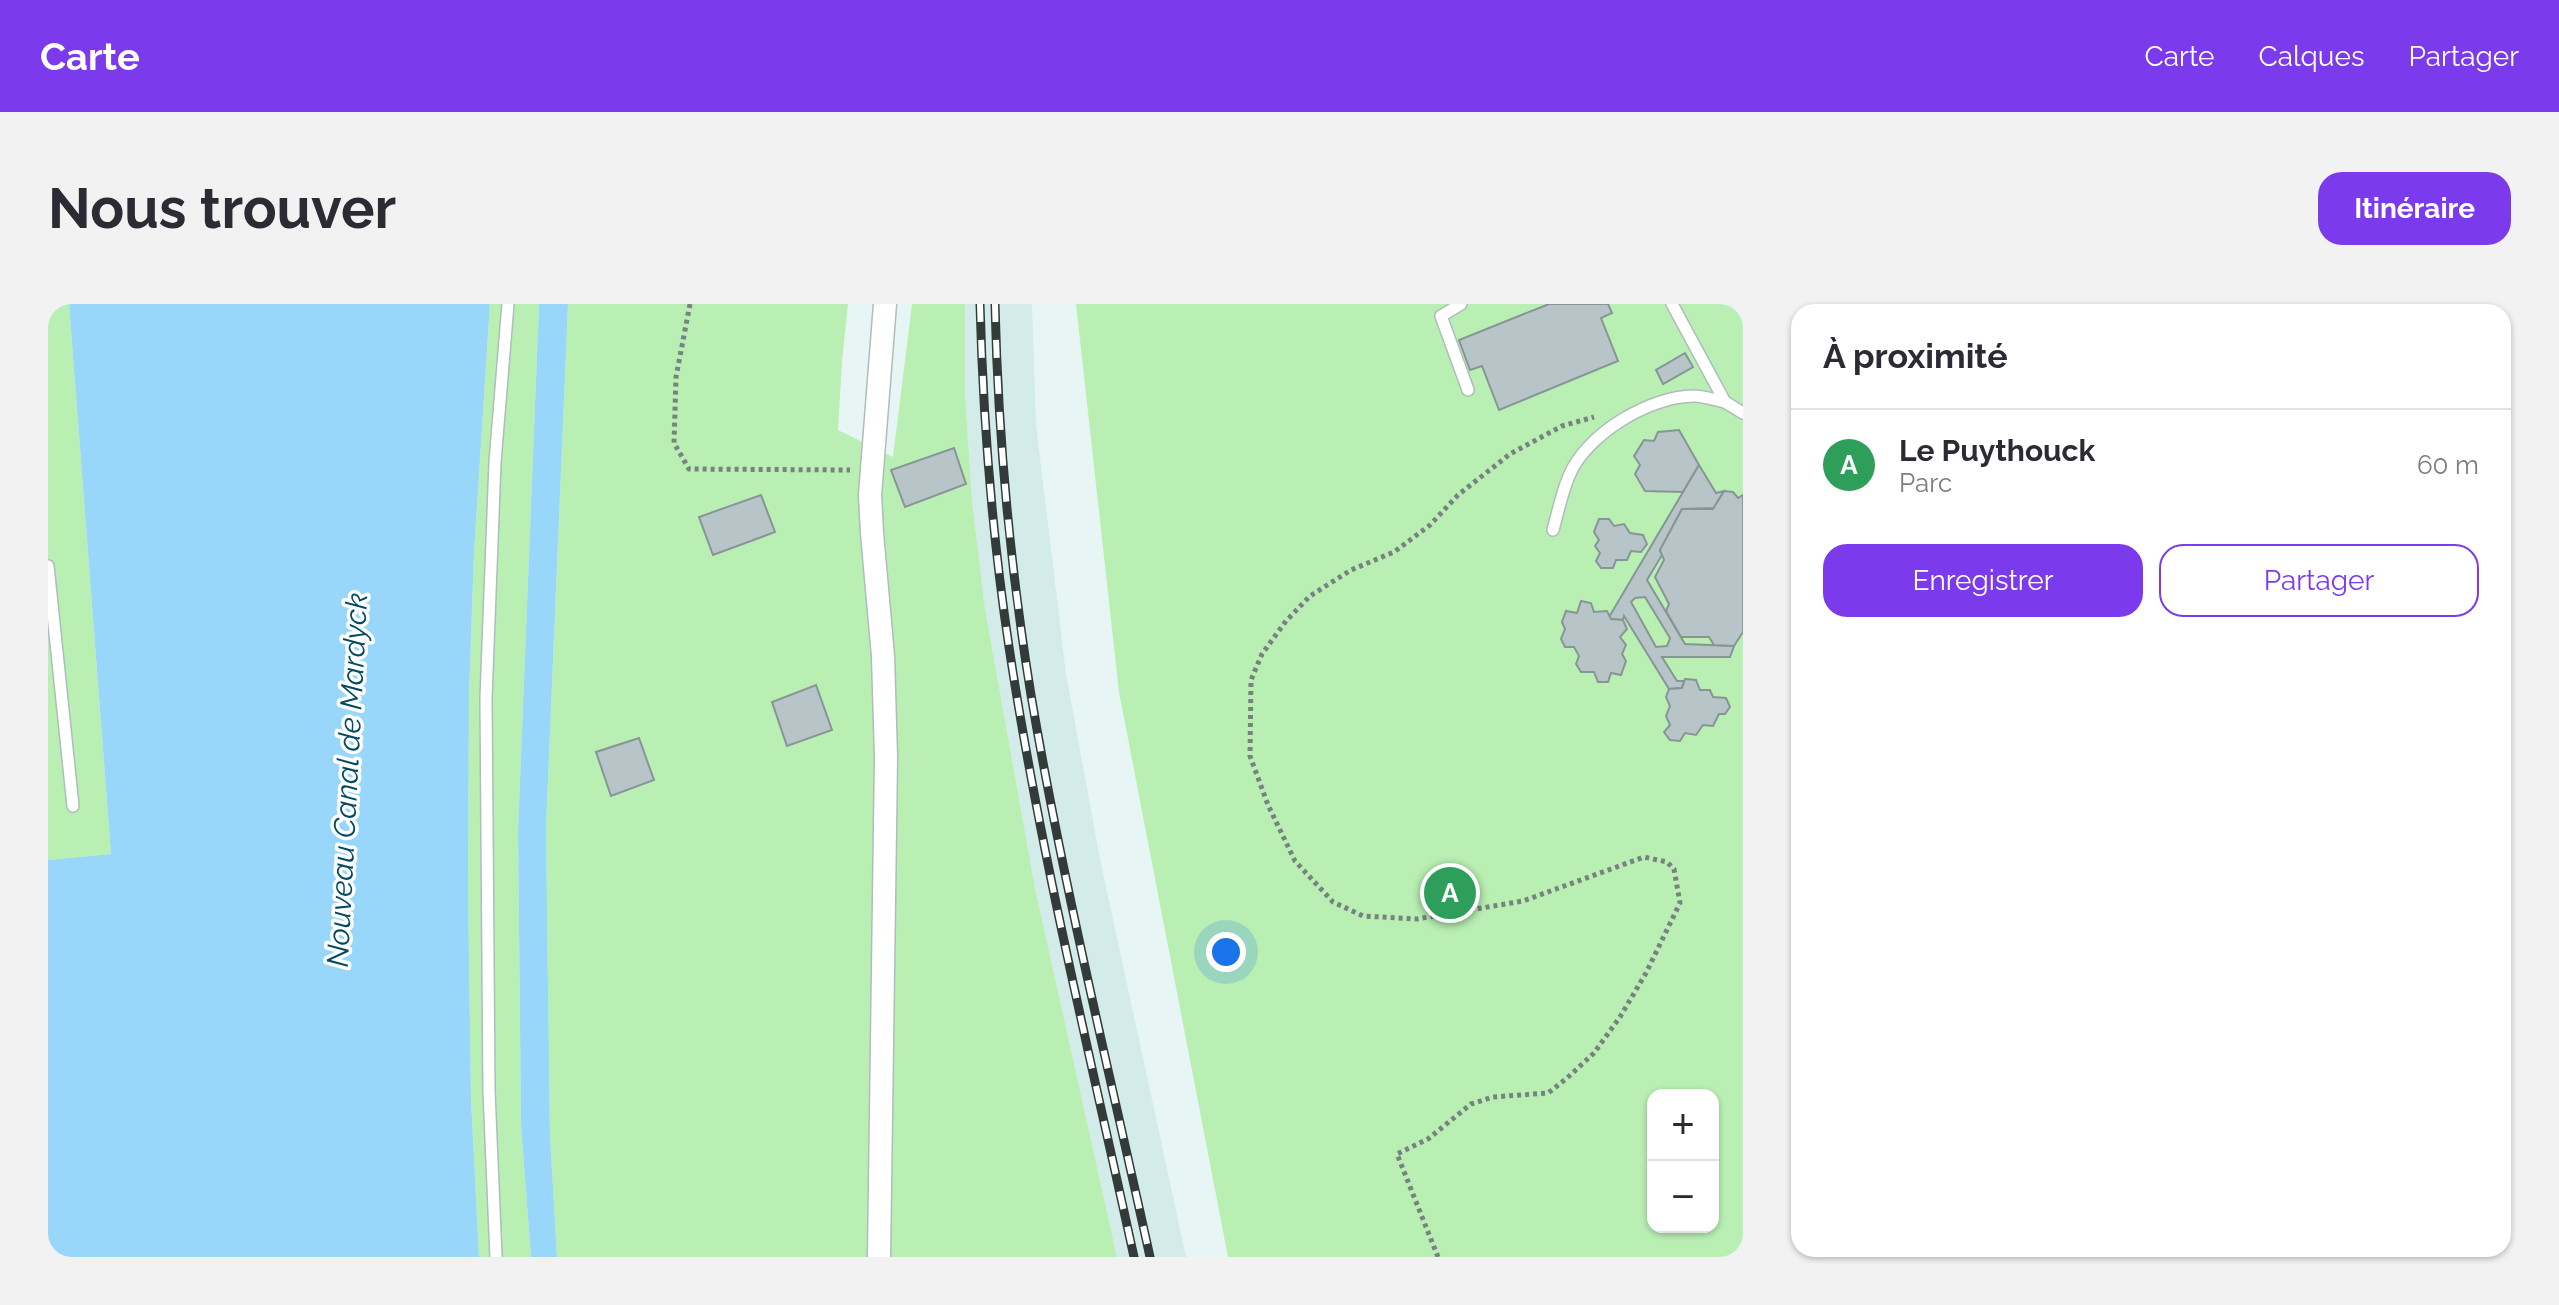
<!DOCTYPE html>
<html lang="fr">
<meta charset="utf-8">
<style>
body{margin:0;font-family:Raleway,sans-serif;background:#f2f2f3;color:#2b2b33}
.controls{position:absolute;right:24px;bottom:24px;display:grid;overflow:hidden;border-radius:16px;box-shadow:0 2px 6px #0004}
.controls button{width:72px;height:72px;display:grid;place-items:center;padding:0;border:0;border-bottom:2px solid #e1e1e2;background:#fff;color:#2b2b33;font:40px sans-serif}
.you{position:absolute;left:1178px;top:648px;width:28px;height:28px;margin:-20px;border:6px solid #fff;border-radius:50%;background:#1a73e8;box-shadow:0 0 0 12px #1a73e833}
.badge{display:grid;place-items:center;width:52px;height:52px;border-radius:50%;background:#7c3aed;color:#fff;font-size:26px;font-weight:700}
.pin{position:absolute;translate:-50% -50%;border:4px solid #fff;box-shadow:0 2px 8px #0006}
.list{margin:0;padding:0;list-style:none}
h2{display:flex;justify-content:space-between;align-items:center;height:104px;margin:0;padding:0 32px;font-size:34px}
h2 small{font-size:26px;font-weight:400;color:#7c7c81}
.list li{display:grid;grid-template-columns:52px 1fr auto;gap:24px;align-items:center;box-sizing:border-box;height:112px;padding:0 32px;border-top:2px solid #e1e1e2}
.list b{display:block;font-size:30px;white-space:nowrap}
.list p{margin:0;font-size:26px;white-space:nowrap;color:#7c7c81}
.list em{font-size:26px;font-style:normal;color:#7c7c81}
.actions{display:flex;gap:16px;padding:24px 32px}
.actions a{flex:1;padding:18px 0;border:2px solid #7c3aed;border-radius:24px;text-align:center;font-size:28px;color:#7c3aed}
.actions .main{background:#7c3aed;color:#fff}
.map{position:relative;flex:none;width:1695px;height:953px;overflow:hidden;border-radius:24px}
header{display:flex;align-items:center;gap:48px;box-sizing:border-box;height:112px;padding:0 40px;background:#7c3aed;color:#fff}
header strong{font-size:38px}
nav{display:flex;gap:44px;margin-inline-start:auto;font-size:28px}
.intro{display:flex;align-items:center;justify-content:space-between;box-sizing:border-box;height:192px;padding:0 48px}
h1{margin:0;font-size:56px}
.button{padding:20px 36px;border-radius:24px;background:#7c3aed;color:#fff;font-size:28px;font-weight:700}
main{display:flex;gap:48px;padding:0 48px}
aside{flex:1;background:#fff;border-radius:24px;box-shadow:0 2px 6px #0004}
.map>svg:first-child{display:block}
.built{fill:#d3ece9}
.green{fill:#b9efb3;fill-rule:evenodd}
.water{fill:#99d7fa}
.building{fill:#b7c5c8;stroke:#879597;stroke-width:2;fill-rule:evenodd}
.lines{fill:none;stroke-linecap:round;stroke-linejoin:round}
.lane-casing{stroke:#afbdbc;stroke-width:14}
.street-casing{stroke:#afbdbc;stroke-width:25}
.path{stroke:#788281;stroke-width:5;stroke-dasharray:4 4;stroke-linecap:butt}
.lane{stroke:#fff;stroke-width:11}
.street{stroke:#fff;stroke-width:22}
.rail-casing{stroke:#333a3a;stroke-width:9}
.rail{stroke:#fff;stroke-width:6;stroke-dasharray:18;stroke-linecap:butt}
.labels{text-anchor:middle;dominant-baseline:central;stroke-width:7;stroke-linejoin:round;paint-order:stroke}
.water-label{font-size:30px;font-style:italic;fill:#024965;stroke:#fff}
</style>
<header>
<strong>Carte</strong>
<nav><a>Carte</a><a>Calques</a><a>Partager</a></nav>
</header>
<div class="intro"><h1>Nous trouver</h1><a class="button">Itinéraire</a></div>
<main>
<div class="map">
<svg width="1695" height="953" viewBox="0 0 1695 953">
<rect width="100%" height="100%" fill="#e7f6f4"/>
<polygon class="built" points="917,0 984,0 988,120 1018,370 1052,555 1138,953 1069,953 987,584 937,305 924,197 917,89"/>
<g class="green">
<polygon points="0,0 21,0 63,550 0,556"/>
<polygon points="442,0 491,0 470,526 473,822 483,953 431,953 423,794 420,583 421,390 426,249"/>
<polygon points="520,0 800,0 794,58 790,126 845,153 864,0 917,0 917,89 924,197 937,305 987,584 1069,953 509,953 502,831 498,525"/>
<path d="M1028 0H1695V953H1180L1071 388ZM1605 791H1665V923H1605Z"/>
</g>
<g class="water">
<polygon points="21,0 442,0 426,249 421,390 420,583 423,794 431,953 0,953 0,556 63,550"/>
<polygon points="491,0 520,0 498,525 502,831 509,953 483,953 473,822 470,526"/>
</g>
<g class="building">
<polygon points="1501,0 1560,0 1564,9 1553,14 1570,57 1451,106 1434,62 1422,66 1411,36"/>
<polygon points="1637,49 1645,63 1615,80 1608,66"/>
<polygon points="1631,126 1651,161 1635,188 1597,187 1587,170 1592,161 1586,152 1596,136 1606,137 1610,128"/>
<polygon points="906,144 918,180 857,203 843,166"/>
<path d="M1651 161 1668 189 1676 187 1666 204 1634 205 1612 246 1614 251 1599 276 1637 340 1686 342 1682 353H1614L1629 377H1636L1634 384 1621 385 1576 312 1575 316 1563 315 1561 313ZM1597 293 1622 334 1619 342 1608 343 1583 298 1587 294Z"/>
<polygon points="1676,187 1685,188 1690,194 1695,191 1695,328 1686,342 1666,341 1661,333 1633,333 1618,307 1621,300 1607,273 1616,256 1612,246 1634,205 1665,205"/>
<polygon points="713,191 727,228 665,251 651,213"/>
<polygon points="1551,215 1561,215 1566,222 1576,220 1582,229 1595,231 1599,240 1593,248 1583,247 1579,256 1568,256 1565,264 1553,264 1548,257 1552,249 1547,242 1551,236 1546,228"/>
<polygon points="1533,297 1543,299 1546,308 1559,307 1563,315 1575,316 1579,325 1572,333 1578,341 1574,350 1578,357 1573,371 1563,369 1560,378 1550,378 1546,368 1533,368 1528,360 1531,352 1526,343 1517,343 1513,335 1517,325 1514,318 1518,307 1529,309"/>
<polygon points="1637,375 1648,376 1652,386 1662,386 1665,393 1678,394 1682,403 1677,410 1671,410 1665,422 1655,421 1648,431 1637,429 1632,437 1622,436 1616,428 1622,421 1618,412 1622,402 1618,393 1621,385 1634,384"/>
<polygon points="768,381 784,426 739,442 724,398"/>
<polygon points="591,434 606,476 563,492 548,448"/>
</g>
<g class="lines">
<g class="lane-casing">
<g id="lane">
<polyline points="1413,0 1393,12 1420,86"/>
<polyline points="1624,0 1677,98 1695,109"/>
<path d="M1505 226C1510 208 1514 188 1521 172 1538 130 1602 92 1646 92 1656 92 1667 96 1677 98"/>
<polyline points="0,262 25,502"/>
<polyline points="448,953 441,787 438,394 447,158 460,0"/>
</g>
</g>
<g class="street-casing">
<polyline id="street" points="831,953 838,453 835,352 824,229 822,191 837,0"/>
</g>
<g class="path">
<polyline points="642,0 628,73 626,139 641,165 802,166"/>
<polyline points="1390,953 1349,850 1380,835 1423,800 1445,793 1500,789 1518,775 1546,749 1572,713 1598,669 1632,599 1626,565 1619,558 1596,553 1475,597 1369,615 1315,612 1285,598 1247,557 1220,501 1202,452 1203,376 1214,350 1238,317 1262,292 1303,266 1346,248 1382,221 1410,191 1462,150 1514,122 1546,113"/>
</g>
<use href="#lane" class="lane"/>
<use href="#street" class="street"/>
<g class="rail-casing">
<g id="rail">
<path d="M932 0C935 114 944 230 961 343 992 548 1042 751 1086 953"/>
<path d="M947 0C950 131 962 262 983 391 1015 580 1061 766 1102 953"/>
</g>
</g>
<use href="#rail" class="rail"/>
</g>
<g class="labels">
<g class="water-label">
<text transform="translate(299 476) rotate(-87)">Nouveau Canal de Mardyck</text>
</g>
</g>
</svg>
<div class="controls">
<button>+</button>
<button>−</button>
</div>
<div class="you"></div>
<div class="pin badge" style="left:1402px;top:589px;background:#2e9e5b">A</div>
</div>
<aside>
<h2>À proximité<small></small></h2>
<ul class="list">
<li><span class="badge" style="background:#2e9e5b">A</span><div><b>Le Puythouck</b><p>Parc</p></div><em>60 m</em></li>
</ul>
<div class="actions"><a class="main">Enregistrer</a><a>Partager</a></div>
</aside>
</main>
